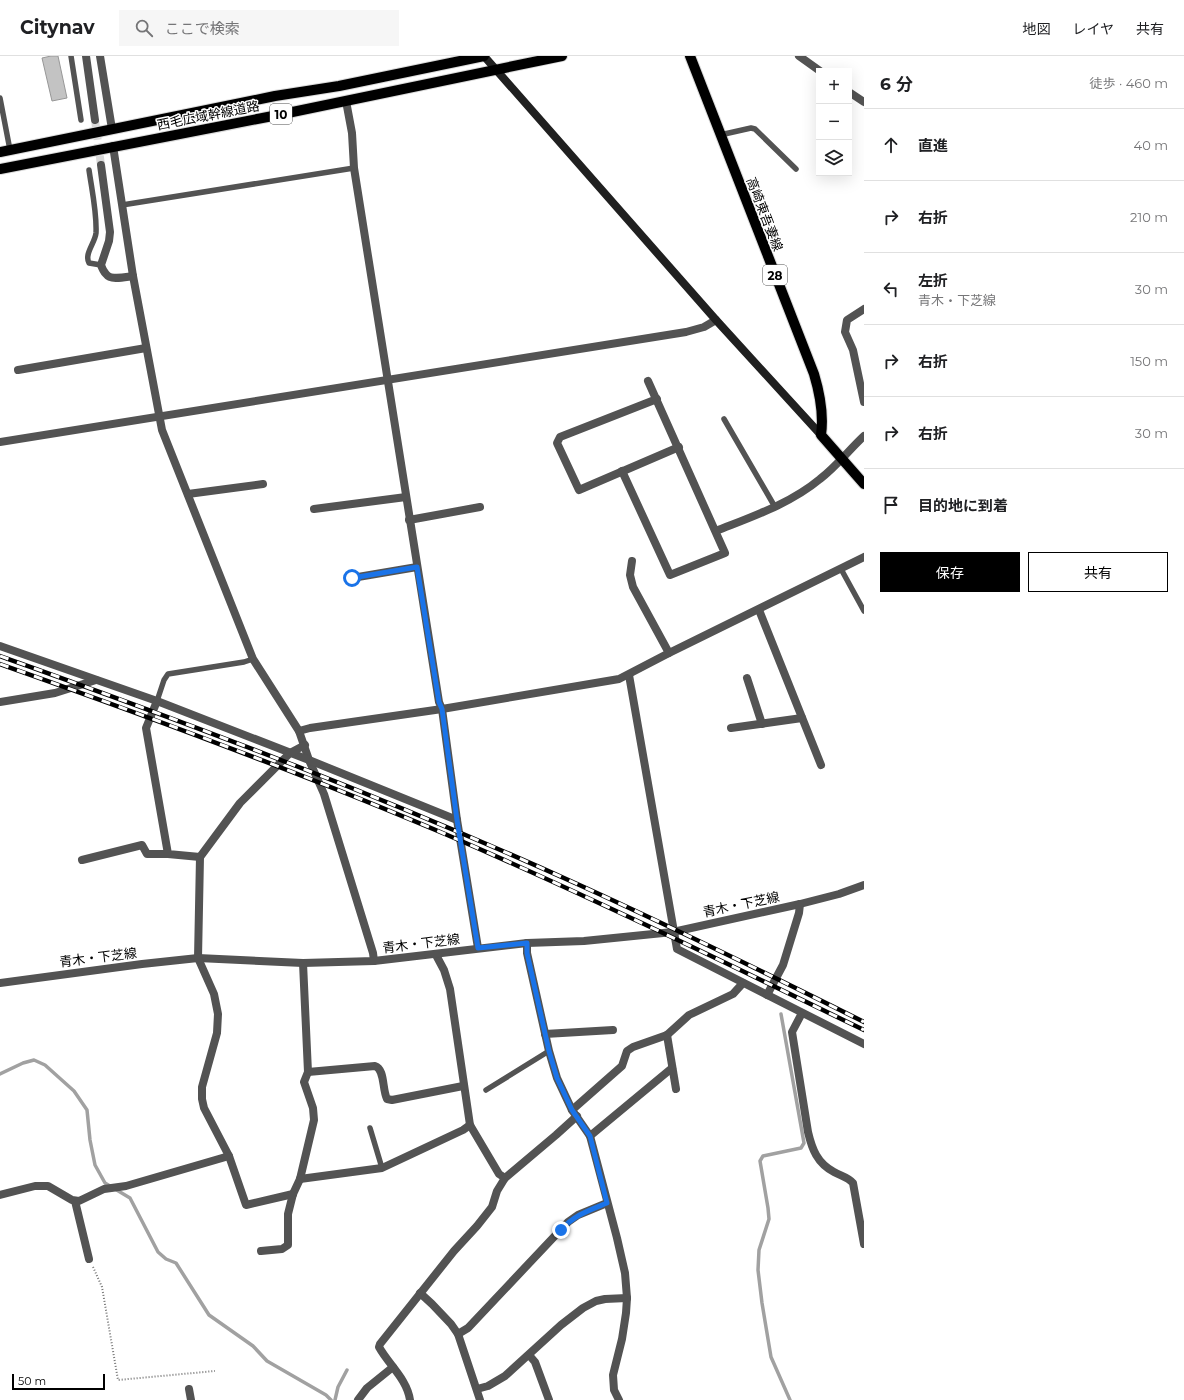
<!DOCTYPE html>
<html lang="ja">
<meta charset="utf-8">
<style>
body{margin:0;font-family:Montserrat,"Noto Sans JP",sans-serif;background:#f6f6f6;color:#202124}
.controls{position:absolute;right:12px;top:12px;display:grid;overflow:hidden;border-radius:0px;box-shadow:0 4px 16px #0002}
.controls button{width:36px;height:36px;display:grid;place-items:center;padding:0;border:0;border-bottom:1px solid #e0e0e0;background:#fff;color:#202124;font:20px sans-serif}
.scale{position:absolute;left:12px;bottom:10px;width:93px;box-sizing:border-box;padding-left:4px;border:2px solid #000;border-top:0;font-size:11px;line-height:14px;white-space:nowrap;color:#000;-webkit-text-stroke:3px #fff;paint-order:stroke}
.stop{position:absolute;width:12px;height:12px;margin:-9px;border:3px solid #1a73e8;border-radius:50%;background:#fff}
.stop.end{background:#1a73e8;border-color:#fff;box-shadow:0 1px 4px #0008}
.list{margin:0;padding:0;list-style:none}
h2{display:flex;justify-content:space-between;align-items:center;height:52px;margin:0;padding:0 16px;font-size:17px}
h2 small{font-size:13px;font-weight:400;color:#757577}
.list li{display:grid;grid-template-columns:26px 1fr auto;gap:12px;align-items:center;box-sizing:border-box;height:72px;padding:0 16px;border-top:1px solid #e0e0e0}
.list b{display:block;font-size:15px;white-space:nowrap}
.list p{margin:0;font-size:13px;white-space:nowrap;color:#757577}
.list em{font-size:13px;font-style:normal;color:#757577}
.actions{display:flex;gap:8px;padding:12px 16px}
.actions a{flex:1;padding:9px 0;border:1px solid #000;border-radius:0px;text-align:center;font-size:14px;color:#000}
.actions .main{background:#000;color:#fff}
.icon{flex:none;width:22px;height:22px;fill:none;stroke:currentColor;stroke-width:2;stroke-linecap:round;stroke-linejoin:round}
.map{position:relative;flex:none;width:864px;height:1344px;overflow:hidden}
header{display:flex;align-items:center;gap:24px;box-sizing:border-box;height:56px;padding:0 20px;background:#fff;border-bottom:1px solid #e0e0e0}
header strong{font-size:19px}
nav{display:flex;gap:22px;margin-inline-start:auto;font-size:14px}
.search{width:280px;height:36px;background:#f6f6f6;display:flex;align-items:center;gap:10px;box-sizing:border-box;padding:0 14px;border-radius:0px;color:#757577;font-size:15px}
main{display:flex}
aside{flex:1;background:#fff}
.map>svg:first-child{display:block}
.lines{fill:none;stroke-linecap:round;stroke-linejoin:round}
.stream{stroke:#a1a1a1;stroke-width:3.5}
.building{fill:#c3c3c3;stroke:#979797}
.street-tunnel{stroke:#d9d9d9;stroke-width:8;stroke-dasharray:8 4;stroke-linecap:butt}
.primary-casing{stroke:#dbdbdb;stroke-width:12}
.path{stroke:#757575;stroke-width:2;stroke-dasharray:1 2;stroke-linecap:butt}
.lane{stroke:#535353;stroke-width:5.5}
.street{stroke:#535353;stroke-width:8}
.secondary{stroke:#202020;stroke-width:8}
.primary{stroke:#000;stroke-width:10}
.rail-casing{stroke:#000;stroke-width:4.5}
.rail{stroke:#fff;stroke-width:3;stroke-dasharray:9;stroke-linecap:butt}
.route{stroke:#1a73e8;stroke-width:5}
.labels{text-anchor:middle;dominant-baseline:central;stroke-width:3;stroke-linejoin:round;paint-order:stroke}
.shield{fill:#fff;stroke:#4c4c4c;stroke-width:1}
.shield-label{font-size:12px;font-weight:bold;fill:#000}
.street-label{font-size:13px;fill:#000;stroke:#fff}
</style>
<header>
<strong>Citynav</strong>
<div class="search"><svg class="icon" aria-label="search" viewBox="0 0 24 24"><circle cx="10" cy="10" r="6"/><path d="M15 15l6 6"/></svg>ここで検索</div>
<nav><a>地図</a><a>レイヤ</a><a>共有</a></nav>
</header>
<main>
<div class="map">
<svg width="864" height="1344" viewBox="0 0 864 1344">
<rect width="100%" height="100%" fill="#fff"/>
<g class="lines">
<g class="stream">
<polyline points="781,958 804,1087 801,1092 763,1100 760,1105 768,1152 769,1163 759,1194 758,1214 762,1247 771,1301 790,1344"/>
<polyline points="0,1018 23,1007 34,1004 45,1009 74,1035 87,1054 90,1084 95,1109 105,1127 130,1142 158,1196 166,1203 176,1207 209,1259 253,1290 267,1305 326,1339 331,1344"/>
<polyline points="335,1344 338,1331 347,1314"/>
</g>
</g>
<polygon class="building" points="51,0 58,0 67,42 52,45 42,2"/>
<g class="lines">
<polyline class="street-tunnel" points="95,64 101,109"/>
<g class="primary-casing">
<g id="primary">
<path d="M690 0 814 318C820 338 824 358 821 379L864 428"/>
<polyline points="0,96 275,40 339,30 484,0"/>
<polyline points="0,113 278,59 562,0"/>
</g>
</g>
<polyline class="path" points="93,1211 102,1231 118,1324 215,1315"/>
<g class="lane">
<polyline points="71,0 81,64"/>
<polyline points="0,42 10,94"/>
<polyline points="720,79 751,72 755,73 796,113"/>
<path d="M89 114C92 135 97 157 96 177 95 187 84 198 89 207L101 209"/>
<polyline points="122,149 354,112"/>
<polyline points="724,363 775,451"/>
<polyline points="841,513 864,555"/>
<polyline points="157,645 164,624 168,618 244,606 253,603"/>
<polyline points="486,1034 549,995"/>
<polyline points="370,1072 382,1112"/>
</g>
<g class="street">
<polyline points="86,0 95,64"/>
<polyline points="100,0 112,73"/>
<polyline points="799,0 820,15"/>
<polyline points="849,36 864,46"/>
<polyline points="346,45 352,77 354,112 439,646 442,653 457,764 478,892"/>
<polyline points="113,90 133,220 162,374 253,603 299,675 309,704 324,738 373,897 374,905"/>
<path d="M101 109 110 176 109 185 101 209C102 212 104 216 106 218 111 225 125 221 133 220"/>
<polyline points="864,253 847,264 845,276 853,294 864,346"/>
<polyline points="18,314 146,292"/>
<polyline points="657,343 560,381 557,387 579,434 679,391"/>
<polyline points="0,386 686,276 704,271 716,264"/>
<polyline points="622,415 670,519 725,497 648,325"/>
<polyline points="188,438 263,428"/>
<polyline points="314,453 406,441"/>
<polyline points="409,464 480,451"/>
<path d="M716 475C751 461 790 448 820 423 836 411 849 394 864 380"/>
<polyline points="632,505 630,519 633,531 669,597"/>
<polyline points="352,522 417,511"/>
<polyline points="759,554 821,709"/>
<polyline points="0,590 157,645 309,704 457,764"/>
<polyline points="629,619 677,893 864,988"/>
<polyline points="747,622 762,668"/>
<polyline points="157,645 146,672 168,798 200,801"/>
<polyline points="0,646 55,637 96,624"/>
<polyline points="731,672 802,662"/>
<polyline points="299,675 310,672 442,653 619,623 669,597 864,501"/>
<polyline points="82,804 142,789 147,798 168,798"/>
<polyline points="527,887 527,897 549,995 557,1022 572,1054 590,1080 617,1182 625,1217 627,1242 626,1257 622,1283 613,1319 614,1334 619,1344"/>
<polyline points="436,899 444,914 450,933 470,1069 499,1118 505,1122"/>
<polyline points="0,927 142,908 198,902 303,907 374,905 527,887 584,885 673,876 800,848 839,838 864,829"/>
<polyline points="767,939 783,909 799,857 800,848"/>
<path d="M802 957 792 976 808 1076C812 1093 817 1107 834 1116 841 1120 848 1121 853 1127L864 1188"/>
<polyline points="545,978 613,974"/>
<polyline points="667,979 676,1033"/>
<path d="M308 1016 375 1010C385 1013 382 1033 387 1043L392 1044 463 1030"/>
<polyline points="572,1054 622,1010 627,995 633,991 667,979 689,959 733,938 743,927"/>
<polyline points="590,1080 672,1012"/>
<polyline points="300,1123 382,1112 463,1074 470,1069"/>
<polyline points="293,1138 246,1149 229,1100 204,1052 202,1043 202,1031 217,977 218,958 214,938 198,902 200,801 240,747 290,697 305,689"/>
<polyline points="0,1139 35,1130 48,1130 72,1144 79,1145 104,1133 126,1130 229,1100"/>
<polyline points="75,1145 89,1203"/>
<polyline points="261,1195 282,1193 288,1189 288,1158 293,1138 300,1123 314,1064 313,1052 304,1026 308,1016 303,907"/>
<polyline points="420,1237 432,1248 451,1268 458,1278 480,1344"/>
<polyline points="458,1278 468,1272 568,1166 578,1159 607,1147"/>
<polyline points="529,1299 535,1306 549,1344"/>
<polyline points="189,1333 191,1344"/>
<polyline points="477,1333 488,1330 505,1320 561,1269 583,1252 596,1245 605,1243 627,1242"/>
<polyline points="358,1344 367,1332 393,1311"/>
<path d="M410 1344C407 1323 389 1309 379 1291L380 1288 454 1195 477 1170 492 1151 497 1135 505 1122 556 1079 577 1060"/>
</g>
<polyline class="secondary" points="484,0 716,264 821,379"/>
<use href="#primary" class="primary"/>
<g class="rail-casing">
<g id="rail">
<path d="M0 600C194 669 387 742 575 827 672 871 768 918 864 966"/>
<path d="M0 608C150 661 299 716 445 778 587 839 726 907 864 974"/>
</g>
</g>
<use href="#rail" class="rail"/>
</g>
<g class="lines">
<path class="route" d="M352 522 417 511 439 646 442 653 457 764 478 892 527 887V897L549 995 557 1022 572 1054 590 1080 607 1147C590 1154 574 1159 561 1174"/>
</g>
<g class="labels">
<g class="shield">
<rect x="270" y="48" width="22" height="20" rx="3"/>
<rect x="763" y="209" width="24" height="20" rx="3"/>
</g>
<g class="shield-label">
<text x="281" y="58">10</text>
<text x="775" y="219">28</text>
</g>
<g class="street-label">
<text transform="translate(208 59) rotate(-11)">西毛広域幹線道路</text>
<text transform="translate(765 158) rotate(69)">高崎東吾妻線</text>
<text transform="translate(741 848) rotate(-12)">青木・下芝線</text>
<text transform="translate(421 887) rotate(-7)">青木・下芝線</text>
<text transform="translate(98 901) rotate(-7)">青木・下芝線</text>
</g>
</g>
</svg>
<div class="controls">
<button>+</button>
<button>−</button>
<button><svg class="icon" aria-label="layers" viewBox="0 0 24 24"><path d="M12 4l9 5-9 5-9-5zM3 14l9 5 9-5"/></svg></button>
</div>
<div class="scale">50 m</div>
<div class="stop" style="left:352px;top:522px"></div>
<div class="stop end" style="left:561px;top:1174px"></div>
</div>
<aside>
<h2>6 分<small>徒歩 · 460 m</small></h2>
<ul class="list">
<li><svg class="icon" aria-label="ahead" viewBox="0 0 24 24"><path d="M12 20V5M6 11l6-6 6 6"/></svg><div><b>直進</b></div><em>40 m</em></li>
<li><svg class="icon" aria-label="right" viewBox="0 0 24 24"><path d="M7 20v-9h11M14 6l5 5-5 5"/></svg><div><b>右折</b></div><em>210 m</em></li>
<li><svg class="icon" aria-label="left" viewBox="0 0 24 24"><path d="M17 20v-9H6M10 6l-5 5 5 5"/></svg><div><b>左折</b><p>青木・下芝線</p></div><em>30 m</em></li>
<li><svg class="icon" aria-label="right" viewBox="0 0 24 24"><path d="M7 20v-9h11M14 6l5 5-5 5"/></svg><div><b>右折</b></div><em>150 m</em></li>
<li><svg class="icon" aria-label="right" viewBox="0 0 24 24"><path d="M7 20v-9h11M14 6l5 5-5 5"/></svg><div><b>右折</b></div><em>30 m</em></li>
<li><svg class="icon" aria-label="arrive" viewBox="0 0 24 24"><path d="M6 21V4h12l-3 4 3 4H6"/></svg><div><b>目的地に到着</b></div></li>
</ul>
<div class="actions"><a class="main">保存</a><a>共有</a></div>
</aside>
</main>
